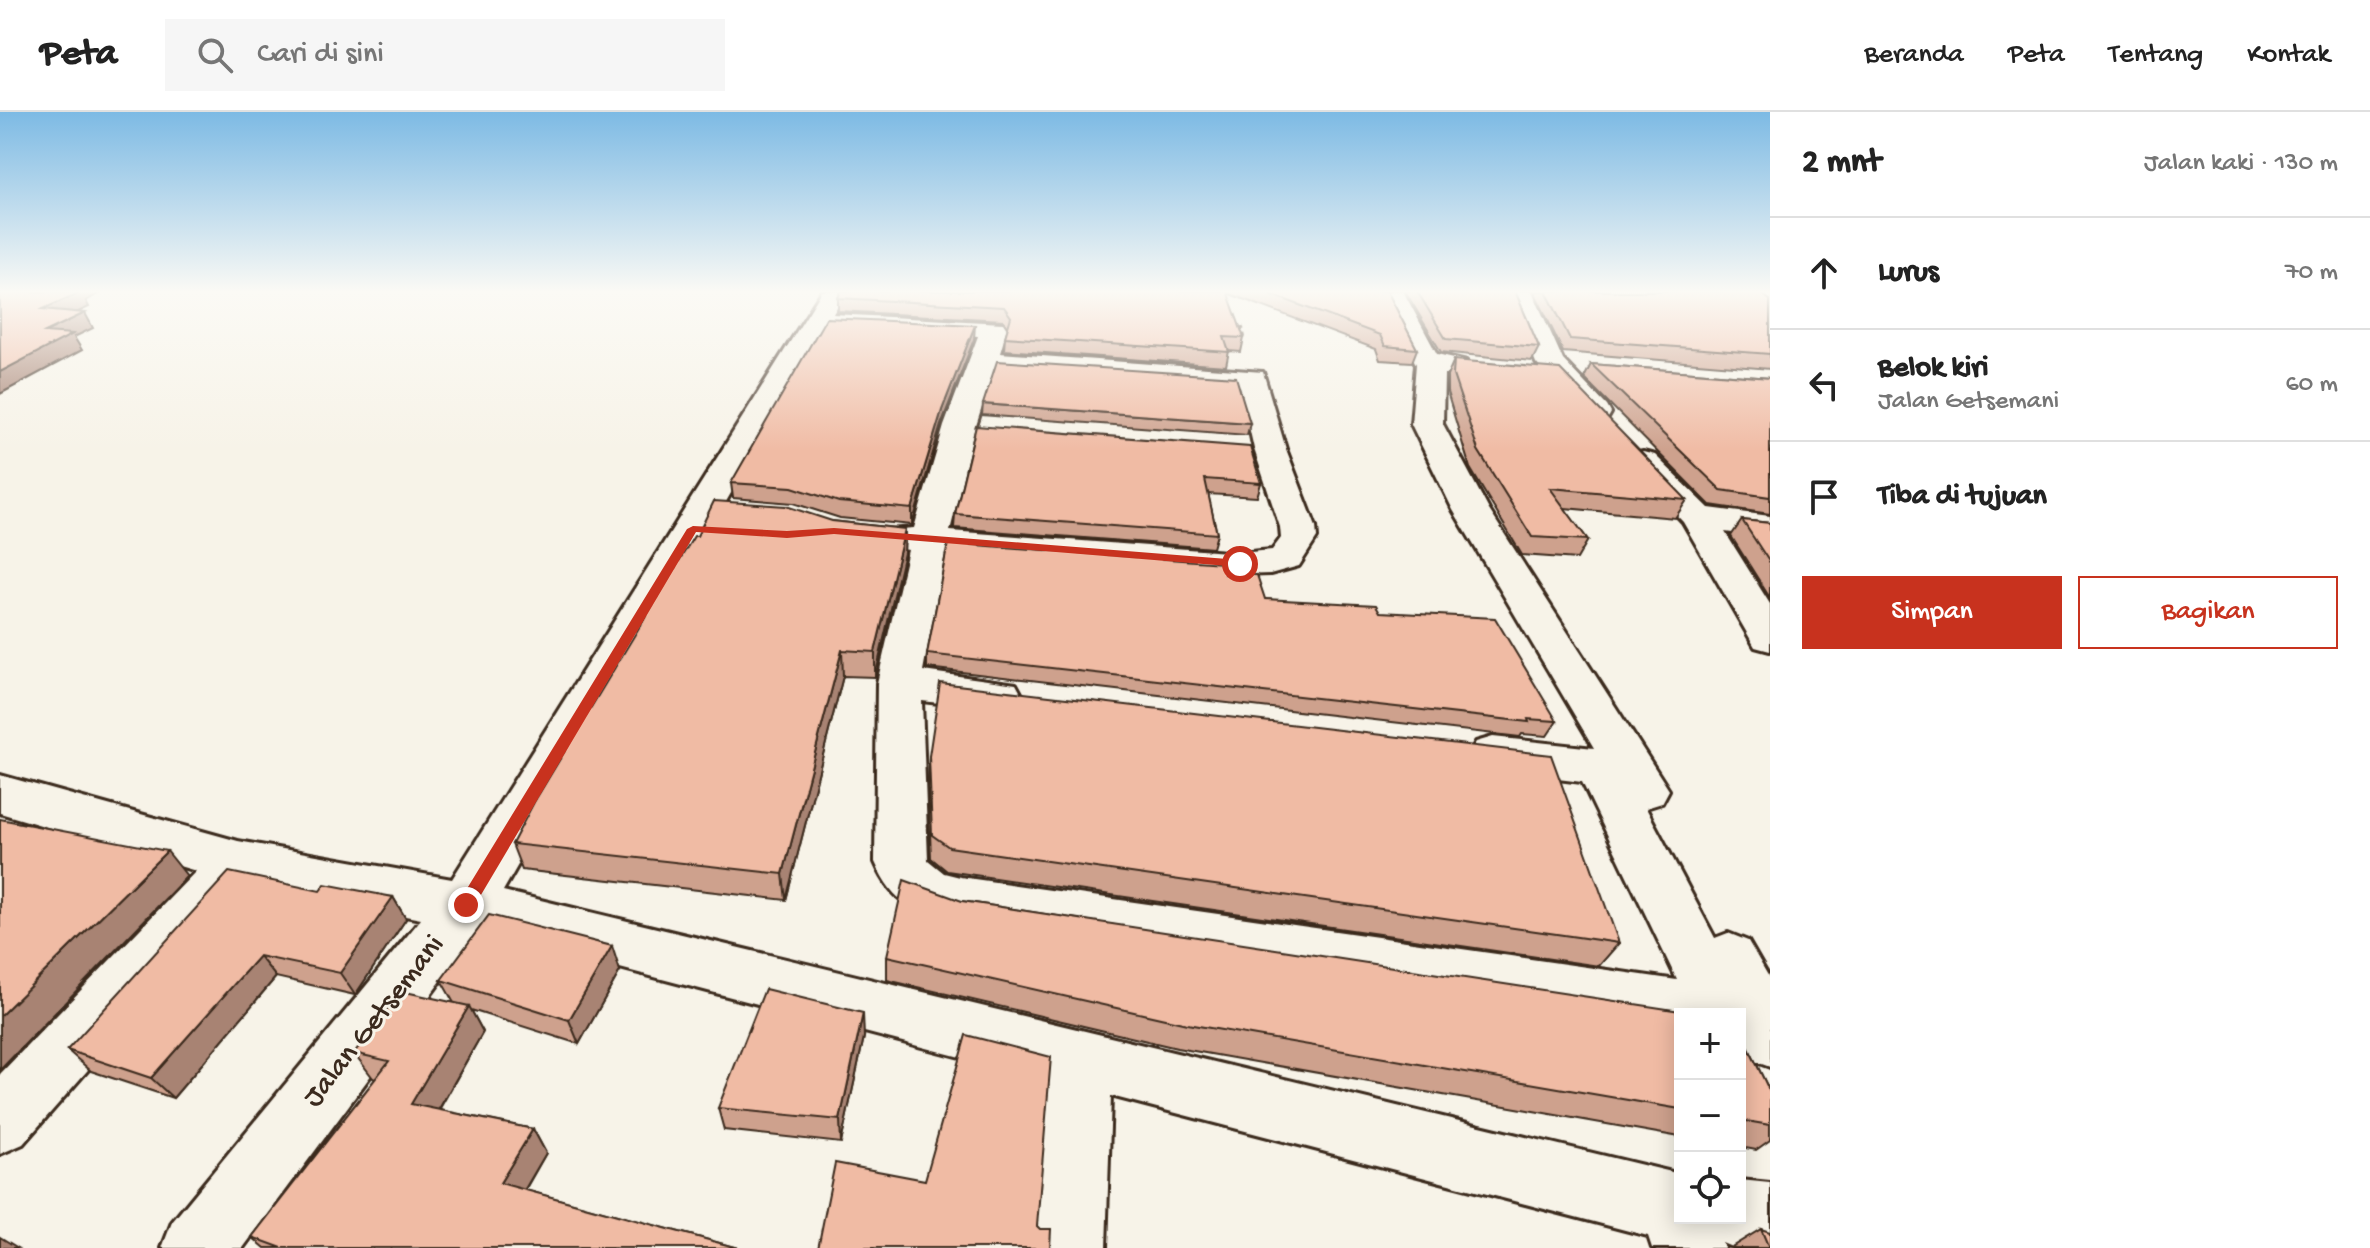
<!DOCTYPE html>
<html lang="id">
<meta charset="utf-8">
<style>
body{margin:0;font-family:"Gochi Hand",sans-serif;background:#f6f6f6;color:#222}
.controls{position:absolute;right:24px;bottom:24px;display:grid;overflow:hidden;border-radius:0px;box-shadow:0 4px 20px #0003}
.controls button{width:72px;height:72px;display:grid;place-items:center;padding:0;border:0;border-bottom:2px solid #e0e0e0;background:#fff;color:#222;font:40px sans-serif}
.stop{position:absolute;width:24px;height:24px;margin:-18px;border:6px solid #c8321e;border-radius:50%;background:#fff}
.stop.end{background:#c8321e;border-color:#fff;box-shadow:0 2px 8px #0008}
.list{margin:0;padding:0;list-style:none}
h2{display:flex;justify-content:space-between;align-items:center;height:104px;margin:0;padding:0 32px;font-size:34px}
h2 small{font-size:26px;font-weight:400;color:#767676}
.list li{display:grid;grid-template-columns:52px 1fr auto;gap:24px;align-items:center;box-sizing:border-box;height:112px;padding:0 32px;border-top:2px solid #e0e0e0}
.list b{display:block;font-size:30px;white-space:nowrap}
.list p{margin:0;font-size:26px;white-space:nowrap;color:#767676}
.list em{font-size:26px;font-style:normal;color:#767676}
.actions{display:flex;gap:16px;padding:24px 32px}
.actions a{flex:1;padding:18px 0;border:2px solid #c8321e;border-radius:0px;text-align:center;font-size:28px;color:#c8321e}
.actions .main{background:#c8321e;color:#fff}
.icon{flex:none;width:44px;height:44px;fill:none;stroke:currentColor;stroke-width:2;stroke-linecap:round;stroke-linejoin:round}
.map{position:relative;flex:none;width:1770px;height:1136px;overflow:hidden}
header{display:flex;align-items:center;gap:48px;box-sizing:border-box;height:112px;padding:0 40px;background:#fff;border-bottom:2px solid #e0e0e0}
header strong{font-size:38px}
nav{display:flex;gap:44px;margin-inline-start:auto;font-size:28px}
.search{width:560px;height:72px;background:#f6f6f6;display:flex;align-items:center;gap:20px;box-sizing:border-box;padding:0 28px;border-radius:0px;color:#767676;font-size:30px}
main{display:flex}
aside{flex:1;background:#fff}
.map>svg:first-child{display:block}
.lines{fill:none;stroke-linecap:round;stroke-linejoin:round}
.minor-casing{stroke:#3b2a1e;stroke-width:6}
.path{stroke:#3b2a1e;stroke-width:3;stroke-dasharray:4 4;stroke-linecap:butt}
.minor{fill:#f7f3e8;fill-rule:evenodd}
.wall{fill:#cea18d;stroke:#3b2a1e;stroke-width:2}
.shaded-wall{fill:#a88373;stroke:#3b2a1e;stroke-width:2}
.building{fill:#f0bba4;stroke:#3b2a1e;stroke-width:2}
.route{fill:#c8321e}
.labels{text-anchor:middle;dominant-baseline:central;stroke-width:6;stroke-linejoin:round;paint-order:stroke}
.street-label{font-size:30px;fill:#3b2a1e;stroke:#f7f3e8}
</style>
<header>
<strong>Peta</strong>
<div class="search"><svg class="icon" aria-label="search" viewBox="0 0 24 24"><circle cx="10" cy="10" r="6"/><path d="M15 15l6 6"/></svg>Cari di sini</div>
<nav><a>Beranda</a><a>Peta</a><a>Tentang</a><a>Kontak</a></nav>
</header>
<main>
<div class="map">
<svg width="1770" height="1136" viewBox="0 0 1770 1136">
<rect width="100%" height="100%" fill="#f7f3e8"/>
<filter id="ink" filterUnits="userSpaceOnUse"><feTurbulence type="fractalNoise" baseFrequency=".0125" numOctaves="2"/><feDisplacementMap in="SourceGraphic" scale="16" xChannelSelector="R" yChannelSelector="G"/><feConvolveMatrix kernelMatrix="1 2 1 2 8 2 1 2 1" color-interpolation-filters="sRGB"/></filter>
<g filter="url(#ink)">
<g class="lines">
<g class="minor-casing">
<g id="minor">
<path d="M822 179H840L843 184 833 202 1003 211 1007 217 1000 241 1263 260 1286 337 1316 415 1317 426 1299 454 1270 462 1240 463 945 441 923 559 1016 572 1022 583 1016 594 1000 598 922 589 928 748 944 761 960 765 1677 868 1582 670 1493 659 1476 654 1469 642 1476 630 1493 625 1594 636 1453 398 1411 312 1416 252 1378 179H1403L1437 242 1467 249 1471 255 1467 261 1444 262 1443 312 1489 398 1669 678 1662 691 1646 696 1715 826 1728 821 1748 829 1770 867V955L1748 947 1740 930V902H1680V924L960 811C916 800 894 794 875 750L877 571 908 438 888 434 883 426 888 418 914 416 944 314 978 224 825 217 503 779 1680 1062V1106H1740V1068L1770 1071V1136H1734L1722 1131 1724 1136H1652L1648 1124 1111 984 1106 1136H1034L1048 968 478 819 243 1136H162L172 1110 421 807 249 774 23 1032 0 1042V962L196 759 0 701V663L238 729 452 767ZM994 257 1240 274 1254 337 1280 415 1281 426 1272 438 1240 441 950 419 976 314Z"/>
<polygon points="1507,179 1532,179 1563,248 1607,294 1611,301 1607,308 1596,310 1585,308 1536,251"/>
<polygon points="1643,340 1655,343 1709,396 1770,404 1770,426 1725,420 1770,492 1770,539 1755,535 1683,410 1626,350 1631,343"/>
</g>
</g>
<polyline class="path" points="1235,213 1242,213 1245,228"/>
<use href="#minor" class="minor"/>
</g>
<g class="wall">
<polygon points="841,179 1387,179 1417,237 1412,250 1380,248 1376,237 1227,181 1244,226 1241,240 1229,239 1226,254 1004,238 1005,225 1008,215 1003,208 838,199 838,186"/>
<polygon points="1405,179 1515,179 1539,235 1532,249 1441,240"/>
<polygon points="1534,179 1757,179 1770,188 1770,257 1563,240"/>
<polygon points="974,227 941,313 912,413 840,406 793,391 733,386 731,371"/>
<polygon points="1454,248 1687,388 1675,406 1564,396 1588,428 1577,447 1522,443 1470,356 1447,280 1447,264"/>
<polygon points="1591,252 1770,266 1770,402 1710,393 1584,266"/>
<polygon points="983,292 1250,311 1247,323 982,303"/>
<polygon points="976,314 1261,371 1257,385 1208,382 1217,422 1213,436 954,416 955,402"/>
<polygon points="1742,408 1770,411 1770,486 1731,424"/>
<polygon points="832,409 905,417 904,441 875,565 843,564 786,788 522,758 512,732"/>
<polygon points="1265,487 1380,500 1557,609 1547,624 1522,622 1520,625 927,556 927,542"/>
<polygon points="929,644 1619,831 1599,854 947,759 931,746 928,668"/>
<polygon points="320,779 393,785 406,807 355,883 276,865 173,986 91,959 67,938"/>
<polygon points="962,789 1680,902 1680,1025 1177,936 887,868 887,844"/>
<polygon points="620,859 579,932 471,898 483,920 439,998 533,1017 546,1041 525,1078 738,1136 265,1136 252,1125 375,967 373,966 354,941 454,891 441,868"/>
<polygon points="1740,918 1770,980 1770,1028 1756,1038 1740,1035"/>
<polygon points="864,925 841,1031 724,1018 718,996"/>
<polygon points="1761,1117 1770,1136 1730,1136"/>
</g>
<g class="shaded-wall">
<polygon points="68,179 103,179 86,189 89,195 52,212 43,197"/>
<polygon points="85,201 93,216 74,225 82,238 0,282 0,260 45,220"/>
<polygon points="975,213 974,227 941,313 912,413 912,397 942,298"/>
<polygon points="905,417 904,441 875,565 875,540"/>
<polygon points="842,538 843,564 786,788 783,762"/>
<polygon points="167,739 187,764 0,958 0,904"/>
<polygon points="393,785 406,807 355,883 340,861"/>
<polygon points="612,834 620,859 579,932 569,908"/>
<polygon points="259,844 276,865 173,986 151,966"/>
<polygon points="469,894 483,920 428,1016 411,992"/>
<polygon points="863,901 864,925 841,1031 840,1008"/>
<polygon points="533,1017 546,1041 515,1094 500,1071"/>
<polygon points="0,1125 18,1136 0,1136"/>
</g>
<g class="building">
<polygon points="2,179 81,180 43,197 85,201 45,220 73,222 0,260 0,180"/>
<polygon points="841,179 1227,179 1244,226 1224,225 1229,240 1005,225 1011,205 1004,195 838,186"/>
<polygon points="1262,179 1387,179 1417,237 1385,234 1380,223"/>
<polygon points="1417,179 1515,179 1539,235 1446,227"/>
<polygon points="1546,179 1757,179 1770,188 1770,242 1570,227"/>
<polygon points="826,206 975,213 942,298 912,397 839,390 792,375 731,371"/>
<polygon points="1454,248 1560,257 1687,388 1550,376 1588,428 1532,425 1478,338 1453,263"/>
<polygon points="997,249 1236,265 1250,311 983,292"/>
<polygon points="1591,252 1770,266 1770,385 1721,378"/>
<polygon points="976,314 1250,335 1261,371 1205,367 1217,422 955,402"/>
<polygon points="714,389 786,394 832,409 905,417 875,540 842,538 783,762 512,732 534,690 694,424 697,424"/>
<polygon points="1742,408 1770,411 1770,451"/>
<polygon points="948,431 1223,451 1225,462 1257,463 1265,487 1376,493 1380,500 1495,506 1557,609 1528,607 1529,610 927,542"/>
<polygon points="940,571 1551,643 1619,831 949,735 932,723 929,644"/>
<polygon points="0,707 167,739 0,904"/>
<polygon points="229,760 320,779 325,772 393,785 340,861 259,844 151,966 67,938"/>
<polygon points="904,768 962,789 1700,902 1680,902 1680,997 1187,912 887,844"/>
<polygon points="489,803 612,834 569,908 441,868"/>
<polygon points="765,877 863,901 840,1008 718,996"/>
<polygon points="401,879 469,894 411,992 533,1017 500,1071 738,1136 282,1136 252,1125 389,949 354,941"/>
<polygon points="1709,897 1731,900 1732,902 1706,902"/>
<polygon points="1740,918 1770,980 1770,1013 1740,1008"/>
<polygon points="966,923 1051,945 1037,1114 1040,1117 1051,1117 1050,1136 818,1136 835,1051 925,1068"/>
<polygon points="1761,1117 1770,1120 1770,1136 1769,1136"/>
</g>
</g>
<linearGradient id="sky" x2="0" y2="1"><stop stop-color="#7dbae4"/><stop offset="0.53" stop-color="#fbfaf5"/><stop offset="1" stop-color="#fbfaf5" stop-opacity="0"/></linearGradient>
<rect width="1770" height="339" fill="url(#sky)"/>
<polygon class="route" points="693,414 787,419 834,416 1240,448 1245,452 1240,455 834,422 787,426 696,420 472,798 460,798 460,788 687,417"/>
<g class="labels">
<g class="street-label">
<text transform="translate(375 910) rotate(-52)">Jalan Getsemani</text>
</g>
</g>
</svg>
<div class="controls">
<button>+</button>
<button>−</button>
<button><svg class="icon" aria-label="locate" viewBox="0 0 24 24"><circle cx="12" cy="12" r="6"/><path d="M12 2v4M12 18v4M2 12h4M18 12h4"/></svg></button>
</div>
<div class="stop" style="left:1240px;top:452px"></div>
<div class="stop end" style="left:466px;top:793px"></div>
</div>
<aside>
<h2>2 mnt<small>Jalan kaki · 130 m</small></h2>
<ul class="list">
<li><svg class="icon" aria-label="ahead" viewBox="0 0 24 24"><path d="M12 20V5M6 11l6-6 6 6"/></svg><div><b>Lurus</b></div><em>70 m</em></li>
<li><svg class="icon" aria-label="left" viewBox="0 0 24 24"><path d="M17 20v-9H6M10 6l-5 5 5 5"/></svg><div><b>Belok kiri</b><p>Jalan Getsemani</p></div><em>60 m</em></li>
<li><svg class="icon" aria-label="arrive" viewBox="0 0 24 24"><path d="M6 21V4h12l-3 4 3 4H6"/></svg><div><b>Tiba di tujuan</b></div></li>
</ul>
<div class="actions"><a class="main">Simpan</a><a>Bagikan</a></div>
</aside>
</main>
